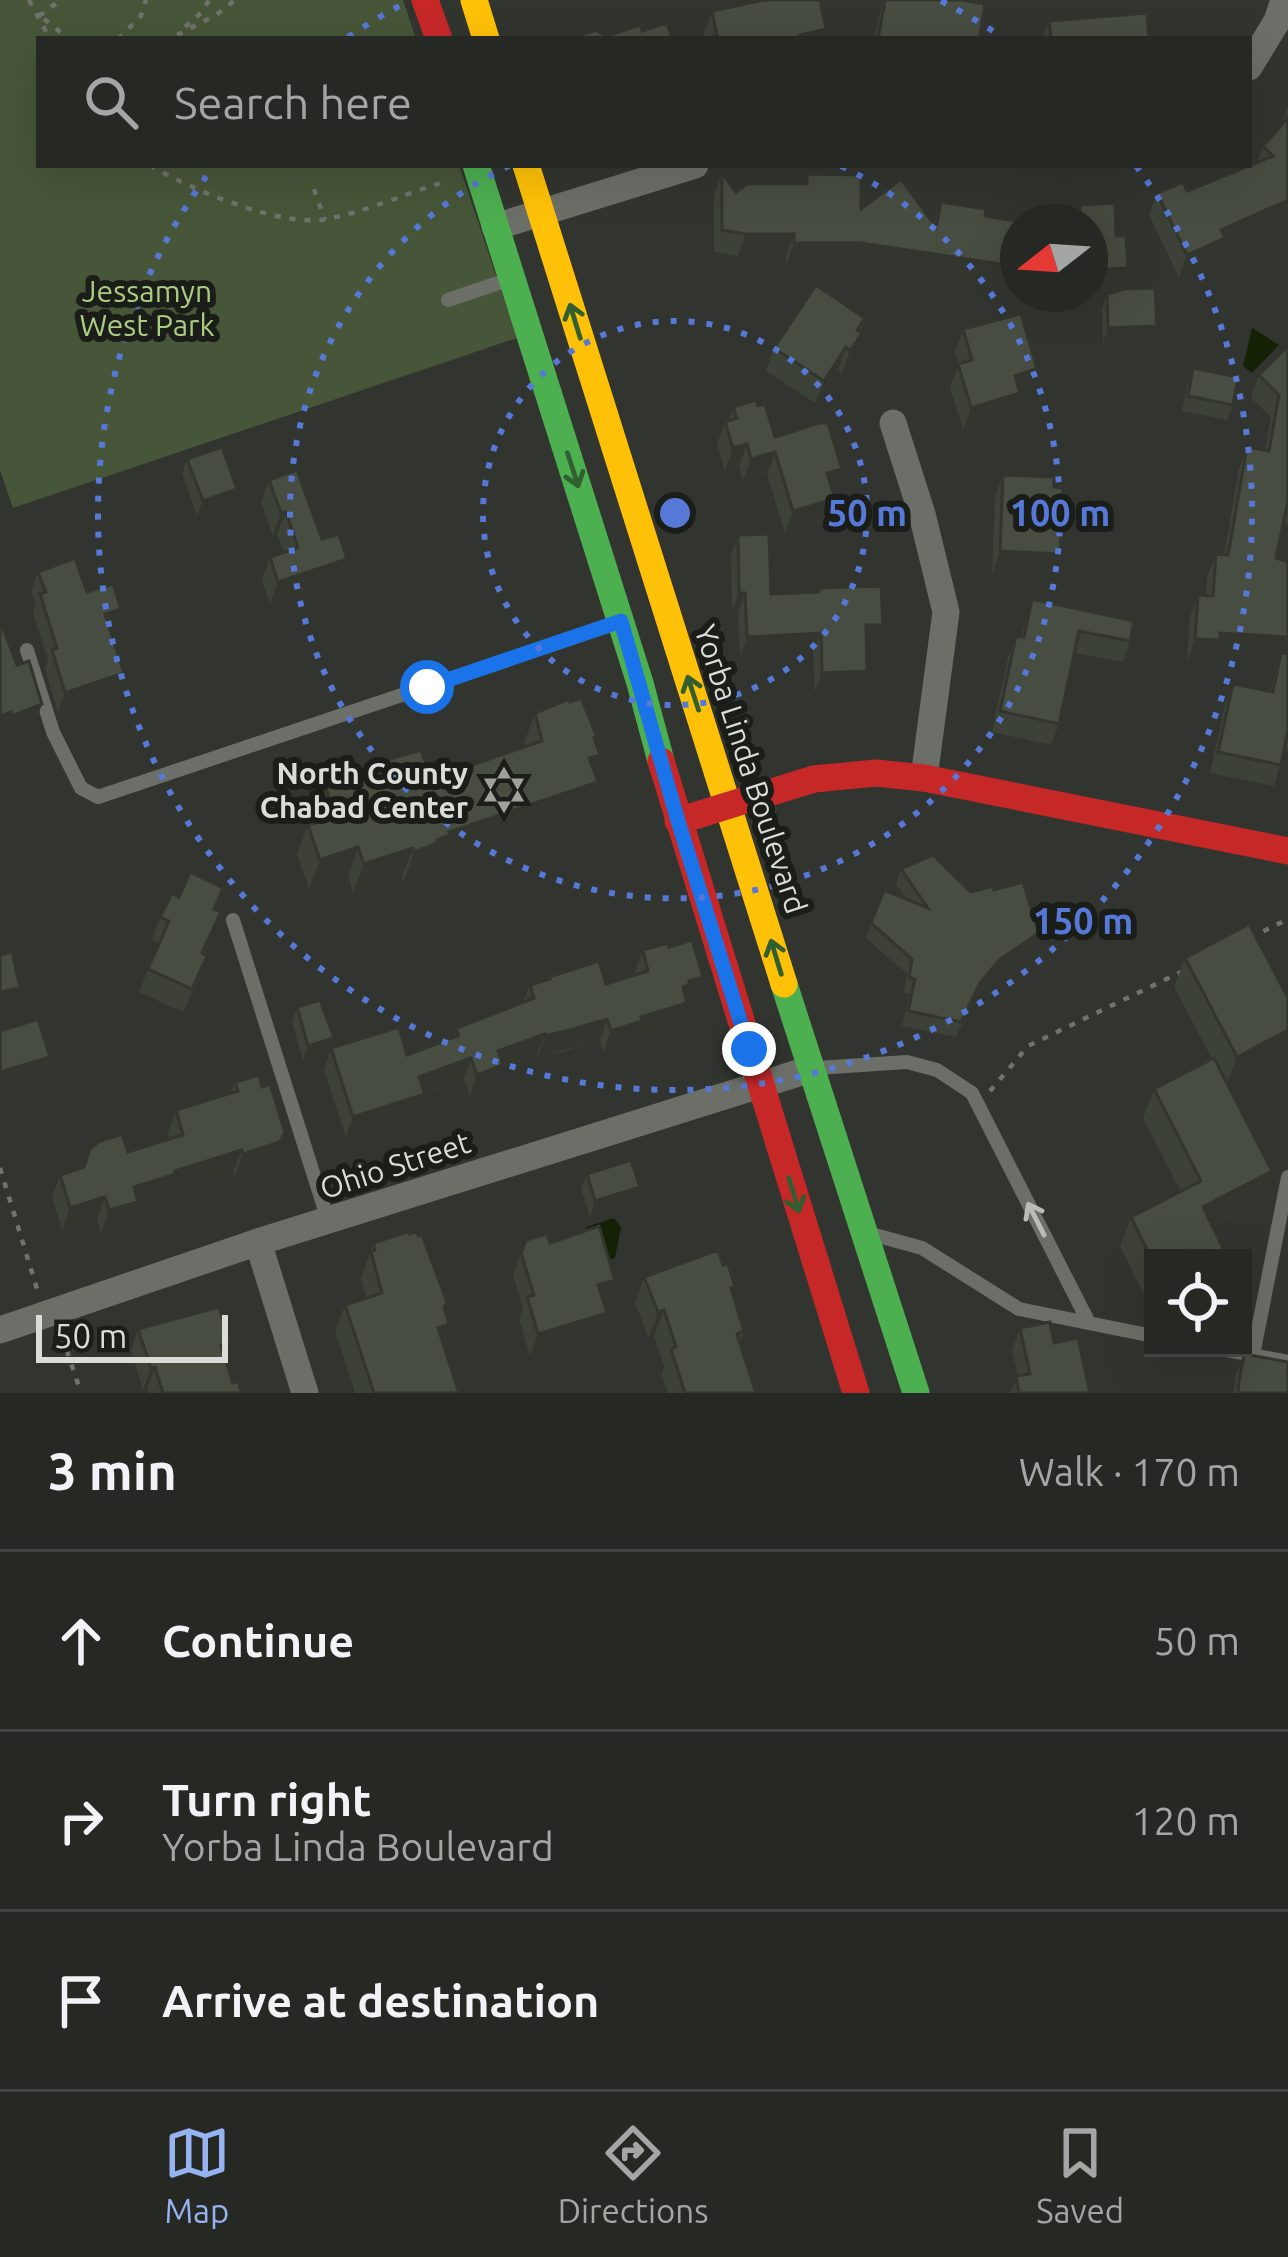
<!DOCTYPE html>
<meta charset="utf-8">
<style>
body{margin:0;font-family:Ubuntu,sans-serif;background:#2e302b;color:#f1f3f6}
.controls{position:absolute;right:36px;bottom:36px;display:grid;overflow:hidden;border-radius:0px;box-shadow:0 12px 48px #0002}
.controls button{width:108px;height:108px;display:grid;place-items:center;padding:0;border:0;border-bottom:3px solid #424441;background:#262823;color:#f1f3f6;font:60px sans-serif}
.compass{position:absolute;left:1000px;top:204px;width:108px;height:108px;border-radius:50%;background:#262823;box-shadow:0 12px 48px #0002;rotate:253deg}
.scale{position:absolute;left:36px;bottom:30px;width:192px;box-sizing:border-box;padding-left:12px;border:6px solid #daddd7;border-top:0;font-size:33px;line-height:42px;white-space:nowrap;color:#daddd7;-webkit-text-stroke:9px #1b1d19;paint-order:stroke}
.stop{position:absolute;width:36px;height:36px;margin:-27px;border:9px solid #1a73e8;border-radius:50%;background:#fff}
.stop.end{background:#1a73e8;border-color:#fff;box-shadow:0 3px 12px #0008}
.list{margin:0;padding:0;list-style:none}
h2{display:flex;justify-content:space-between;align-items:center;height:156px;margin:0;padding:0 48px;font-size:51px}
h2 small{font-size:39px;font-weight:400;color:#a4a6a6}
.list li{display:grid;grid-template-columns:78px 1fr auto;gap:36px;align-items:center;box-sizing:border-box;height:180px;padding:0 48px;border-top:3px solid #424441}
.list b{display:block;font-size:45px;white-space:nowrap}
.list p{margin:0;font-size:39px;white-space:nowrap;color:#a4a6a6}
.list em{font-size:39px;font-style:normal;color:#a4a6a6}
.icon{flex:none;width:66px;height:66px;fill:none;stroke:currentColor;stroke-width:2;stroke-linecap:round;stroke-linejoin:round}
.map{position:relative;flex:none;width:1288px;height:1393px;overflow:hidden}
.search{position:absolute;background:#262823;box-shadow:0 12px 48px #0002;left:36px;right:36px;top:36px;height:132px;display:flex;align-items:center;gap:30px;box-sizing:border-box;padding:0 42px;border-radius:0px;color:#a4a6a6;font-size:45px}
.sheet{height:696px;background:#262823}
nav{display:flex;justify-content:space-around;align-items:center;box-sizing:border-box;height:168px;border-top:3px solid #424441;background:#262823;font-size:33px;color:#a4a6a6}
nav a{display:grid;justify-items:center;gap:6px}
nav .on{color:#95b2f1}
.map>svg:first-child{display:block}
.green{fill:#475538}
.water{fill:#142104}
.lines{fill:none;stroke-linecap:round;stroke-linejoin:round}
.path{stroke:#70736d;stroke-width:4.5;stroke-dasharray:6 9;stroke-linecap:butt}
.lane{stroke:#6c6f68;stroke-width:14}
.street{stroke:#6c6f68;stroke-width:27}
.fast{stroke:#4caf50;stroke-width:27}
.slow{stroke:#ffc107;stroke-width:27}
.jam{stroke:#c62828;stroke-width:27}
.wall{fill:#3d4238}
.shaded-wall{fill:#32362e}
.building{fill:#474d41;stroke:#32362e;stroke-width:3}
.oneway{stroke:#315f32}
.oneway2{stroke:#b9bcb6}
.route{stroke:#1a73e8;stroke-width:15}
.ring{fill:none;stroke:#5679d8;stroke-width:6;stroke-dasharray:6 12}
.labels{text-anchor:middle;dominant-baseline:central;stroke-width:12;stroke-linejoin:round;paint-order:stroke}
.park-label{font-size:30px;fill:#abcc83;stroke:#1b1d19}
.street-label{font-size:30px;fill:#daddd7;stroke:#1b1d19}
.poi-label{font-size:30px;font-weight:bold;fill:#daddd7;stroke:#1b1d19;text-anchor:end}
.centre{fill:#5679d8;stroke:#1b1d19;stroke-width:6}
.ring-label{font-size:36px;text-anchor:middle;font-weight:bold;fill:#5679d8;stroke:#1b1d19;stroke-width:12;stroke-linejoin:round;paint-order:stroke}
</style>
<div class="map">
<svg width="1288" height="1393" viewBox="0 0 1288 1393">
<rect width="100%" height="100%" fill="#32352f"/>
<polygon class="green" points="0,0 403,0 416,39 39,39 39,165 459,165 517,338 13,508 0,470"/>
<g class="water">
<polygon points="1252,328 1279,345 1252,373 1243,366"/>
<polygon points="614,1218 621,1227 615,1258 609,1260 584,1233 586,1227"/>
</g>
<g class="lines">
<g class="path">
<polyline points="29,0 50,39"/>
<polyline points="39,16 61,0"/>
<polyline points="44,19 69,39"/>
<polyline points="185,27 201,13 209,0"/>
<polyline points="177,35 216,15 235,0"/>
<polyline points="118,39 141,16 146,0"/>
<path d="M150 165C189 189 282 228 327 219 364 212 408 193 444 182"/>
<polyline points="314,189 325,220"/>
<polyline points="1250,938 1288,919"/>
<polyline points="990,1091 1028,1046 1181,972"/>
<polyline points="0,1168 38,1292"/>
<polyline points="62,1336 81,1393"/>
</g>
<g class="lane">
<polyline points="448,300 507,280"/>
<polyline points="27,650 53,732 81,788 98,797 616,623"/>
<polyline points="233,920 328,1220"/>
<polyline points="817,1068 907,1062 937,1070 972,1093 1089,1323"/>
<polyline points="875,1235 922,1248 1019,1309 1153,1336"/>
<polyline points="1216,1348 1288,1362"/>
<polyline points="1253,1355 1288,1177"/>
</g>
<g class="street">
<polyline points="1249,67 1277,21 1284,0"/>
<polyline points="495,227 695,165"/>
<polyline points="893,423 922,514 946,612 924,778"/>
<polyline points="258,1242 305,1393"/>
<polyline points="0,1330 258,1242 811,1069"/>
</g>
<g class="fast">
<polyline points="476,165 640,683 661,761"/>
<polyline points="784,984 916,1393"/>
</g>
<g class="slow">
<polyline points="474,0 486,39"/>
<polyline points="526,165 784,984"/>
</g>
<g class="jam">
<polyline points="425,0 439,39"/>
<polyline points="661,761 856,1393"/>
<polyline points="678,821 814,779 876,773 924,778 1288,851"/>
</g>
</g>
<g class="wall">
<polygon points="883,0 962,0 979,39 874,39"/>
<polygon points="712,11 826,29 823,39 705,39 704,34"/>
<polygon points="1049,21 1149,39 1043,39"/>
<polygon points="1288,106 1288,219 1221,248 1217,260 1179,277 1149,215 1157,193 1187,191 1257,162 1263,146 1282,124"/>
<polygon points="722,173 736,192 804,184 807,174 861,209 934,223 941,202 985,216 996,279 993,286 853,265 786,265 786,256 738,256 714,252 714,195"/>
<polygon points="1107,294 1157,326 1151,342 1103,343 1102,309"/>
<polygon points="865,318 854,356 842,373 838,370 815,403 766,371 774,348"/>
<polygon points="963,329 1037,368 1029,390 1020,393 1012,416 963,430 950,387 959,364 955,352"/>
<polygon points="1288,346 1288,525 1282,524 1276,558 1287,591 1288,639 1283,653 1288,654 1288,751 1284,750 1274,786 1210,773 1225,705 1233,684 1270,691 1279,659 1214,655 1211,663 1187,661 1190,617 1198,595 1206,595 1207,577 1216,554 1224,555 1239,469 1247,447 1265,450 1271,417 1251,398 1259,375"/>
<polygon points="1193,368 1233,405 1227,420 1182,411 1188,383"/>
<polygon points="758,406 775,437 834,491 835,499 827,521 785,534 767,474 743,481 739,466 725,471 717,444 725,422 728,421 733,407"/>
<polygon points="187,459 237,489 231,504 197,516 182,474"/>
<polygon points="1003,475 1054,487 1052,577 992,574 995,497"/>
<polygon points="269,480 322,539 347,559 339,581 270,604 262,580 270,557 284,553 277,534 273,536 261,502"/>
<polygon points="738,535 771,594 818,592 819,588 876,644 867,644 867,671 860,690 815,692 813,652 740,656 738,612 732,612 731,555"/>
<polygon points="38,572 87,592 114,628 110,629 124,673 118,692 58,712 45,669 48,660 33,613 36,604 31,591"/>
<polygon points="1032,599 1130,641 1123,662 1074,653 1059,724 1051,745 992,732 1008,657 1016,636 1021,637"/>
<polygon points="535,713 597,737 596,742 600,755 594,772 587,812 441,860 439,864 429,868 428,873 404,881 402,877 353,893 348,876 309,889 297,854 308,825 317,822 315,818 326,788 333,786 336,779 365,769 366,766 431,779 525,746 524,743"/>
<polygon points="901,869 971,892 994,890 1039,933 1034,948 993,975 974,999 956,1037 902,1026 910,994 904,992 907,974 866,938 884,890 906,899 896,884"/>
<polygon points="215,909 221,912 204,954 199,978 183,1012 139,992 159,943 152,940 160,917"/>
<polygon points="669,947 703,977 695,998 687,1001 680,1024 636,1037 634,1042 603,1052 600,1040 562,1052 538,1057 537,1055 502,1068 495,1087 470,1096 464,1079 425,1094 417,1115 346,1138 324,1070 331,1048 407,1055 454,1038 457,1028 523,1002 530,985 548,979 549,977 606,984 636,975 635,971 643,950"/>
<polygon points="1185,958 1288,998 1288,1054 1228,1085 1262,1201 1153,1258 1153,1313 1120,1246 1131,1217 1181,1192 1143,1118 1154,1089 1212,1059 1174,987"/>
<polygon points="297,1007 334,1038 328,1053 303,1061 292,1022"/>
<polygon points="235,1082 262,1087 285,1132 272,1165 235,1176 233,1173 169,1192 168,1197 136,1206 130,1224 101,1233 97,1220 62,1230 52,1197 60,1175 83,1168 90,1149 128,1152 170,1139 168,1133 176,1110 230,1094"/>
<polygon points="587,1174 640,1187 634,1203 590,1217 581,1189"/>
<polygon points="373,1243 444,1309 449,1324 443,1343 459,1393 355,1393 335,1331 345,1305 366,1298 361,1278"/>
<polygon points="550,1243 615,1280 607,1302 604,1303 607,1313 599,1335 530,1356 519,1319 523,1308 513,1275 521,1253"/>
<polygon points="644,1277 732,1294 744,1331 740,1343 756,1393 668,1393 662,1375 664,1367 654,1336 649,1338 635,1303"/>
<polygon points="1020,1328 1054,1343 1090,1393 1010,1393 1018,1376 1012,1350"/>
<polygon points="138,1329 229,1343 224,1355 233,1383 242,1393 149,1393 147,1389 143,1390 131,1351"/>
<polygon points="1244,1354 1288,1393 1233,1393 1236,1375"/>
</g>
<g class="shaded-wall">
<polygon points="826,29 823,39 798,39 800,35"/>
<polygon points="1288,200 1288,219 1221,248 1217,260 1179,277 1187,255 1221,230"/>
<polygon points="746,234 794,234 786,256 738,256"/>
<polygon points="794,243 861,243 1018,257 1018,279 996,279 993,286 853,265 786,265"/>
<polygon points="1128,268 1120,290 1090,291 1090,270"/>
<polygon points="1157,326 1151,342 1103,343 1108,328"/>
<polygon points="862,333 854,356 842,373 850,351"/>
<polygon points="846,347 838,370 815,403 824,381"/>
<polygon points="1037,368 1029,390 1020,393 1012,416 963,430 971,408 1015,376"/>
<polygon points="747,444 739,466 725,471 733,448"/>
<polygon points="775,452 767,474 743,481 751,459"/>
<polygon points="842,469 834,491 819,495 827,473"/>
<polygon points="237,489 231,504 197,516 203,501"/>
<polygon points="835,499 827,521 785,534 793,511"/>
<polygon points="286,512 277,534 273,536 281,513"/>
<polygon points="1000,551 1060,554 1052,577 992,574"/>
<polygon points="347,559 339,581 270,604 278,582"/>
<polygon points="739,593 745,593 738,612 732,612"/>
<polygon points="121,609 114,628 98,633 105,614"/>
<polygon points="866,625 883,625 876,644 859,645"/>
<polygon points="821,633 813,652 740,656 747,637"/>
<polygon points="1220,633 1288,637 1288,639 1281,659 1281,653 1279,659 1214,655 1211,663 1187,661 1195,639"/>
<polygon points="867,671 860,690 815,692 822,673"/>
<polygon points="124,673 118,692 58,712 65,693"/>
<polygon points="42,704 37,719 7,730 12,716"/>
<polygon points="11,712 6,727 0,729 0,716"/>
<polygon points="597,737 590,758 600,755 590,784 579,788 594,738"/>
<polygon points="598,782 587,812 441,860 439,864 429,868 428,873 404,881 414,852 449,832"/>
<polygon points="358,847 348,876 309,889 320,860"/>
<polygon points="413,848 402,877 353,893 364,864"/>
<polygon points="1039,933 1034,948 993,975 974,999 956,1037 980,983 999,960"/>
<polygon points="703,977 695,998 683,1002 687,1003 680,1024 636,1037 634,1042 603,1052 611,1031 641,1017 689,981"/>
<polygon points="20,988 14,1003 0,1006 0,992"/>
<polygon points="607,1019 600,1040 538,1057 545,1036"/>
<polygon points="1288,1030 1288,1054 1226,1086 1237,1057"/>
<polygon points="545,1034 537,1055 502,1068 495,1087 470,1096 477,1075 498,1051"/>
<polygon points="334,1038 328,1053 303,1061 308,1046"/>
<polygon points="50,1057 44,1072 0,1086 0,1072"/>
<polygon points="471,1058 464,1079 412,1098 419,1077"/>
<polygon points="425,1094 417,1115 346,1138 353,1117"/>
<polygon points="285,1132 272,1165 235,1176 243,1154"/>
<polygon points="242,1150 233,1173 169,1192 168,1197 136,1206 130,1224 101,1233 109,1210 134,1187 175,1171"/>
<polygon points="1272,1171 1262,1201 1193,1236 1203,1207"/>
<polygon points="640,1187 634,1203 590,1217 595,1201"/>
<polygon points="105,1197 97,1220 62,1230 70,1208"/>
<polygon points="615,1280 607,1302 590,1308 598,1285"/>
<polygon points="664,1310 654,1336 649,1338 658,1312"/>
<polygon points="607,1313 599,1335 530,1356 538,1334"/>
<polygon points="449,1324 440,1351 438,1328"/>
<polygon points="155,1367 147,1389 143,1390 151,1368"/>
</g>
<g class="building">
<polygon points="764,0 820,0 826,29 800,35 801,39 707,39 717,35 712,11"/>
<polygon points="885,0 962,0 985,4 979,39 878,39"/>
<polygon points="1147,13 1149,39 1051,39 1049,21"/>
<polygon points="667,23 672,39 569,39 596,30 606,36 640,25 642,31"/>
<polygon points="1288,118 1288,200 1221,230 1225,238 1187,255 1157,193 1183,182 1187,191 1273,156 1263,146"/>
<polygon points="722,173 736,192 747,184 807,184 807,174 861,175 861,209 901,179 936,227 941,202 986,209 985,216 1023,222 1018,222 1018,257 1003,257 1001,264 861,243 794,243 794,234 746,234 722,230"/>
<polygon points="1115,203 1116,236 1126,236 1128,268 1090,270 1090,222 1030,222 1030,216 1080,214 1080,205"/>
<polygon points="816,285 865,318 857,330 862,333 850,351 846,347 824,381 774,348"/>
<polygon points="1155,288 1157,326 1108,328 1107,294 1124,289"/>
<polygon points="1021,314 1037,368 1015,376 1020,393 971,408 958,364 972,360 963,329"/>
<polygon points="1288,346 1288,501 1276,558 1288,562 1288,637 1220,633 1220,640 1195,639 1198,595 1213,596 1216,554 1228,555 1247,447 1269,451 1279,395 1259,375"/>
<polygon points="1193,368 1238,377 1233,405 1188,396"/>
<polygon points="756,400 758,406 765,404 775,437 819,423 828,423 842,469 827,473 835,499 793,511 775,452 751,459 747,444 733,448 725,422 737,418 733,407"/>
<polygon points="222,447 237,489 203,501 187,459"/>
<polygon points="297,470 322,539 339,534 347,559 278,582 270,557 298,548 286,512 281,513 269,480"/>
<polygon points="1003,475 1054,477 1054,487 1063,488 1060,554 1000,551"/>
<polygon points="769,534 771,594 819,592 819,588 881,586 883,625 866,625 867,671 822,673 821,633 747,637 745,593 739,593 738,535"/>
<polygon points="75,558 87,592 113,584 121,609 105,614 124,673 65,693 52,650 57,648 40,594 46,592 38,572"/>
<polygon points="1032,599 1134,621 1130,641 1079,631 1059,724 1000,711 1016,636 1024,637"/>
<polygon points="3,628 17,665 29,661 42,704 12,716 11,712 0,716 0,629"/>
<polygon points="1281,653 1288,654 1288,730 1281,765 1218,752 1233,684 1273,692"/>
<polygon points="581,698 597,737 594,738 600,755 589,758 598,782 449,832 450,835 437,840 438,843 414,852 413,848 364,864 358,847 320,860 308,825 335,816 326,788 338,784 336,779 366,768 366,766 421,750 431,779 542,741 535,713 569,699 570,702"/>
<polygon points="933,855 971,892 993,886 994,890 1023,882 1039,933 999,960 980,983 961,1022 908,1011 915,979 909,977 912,959 871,923 884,890 928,908 901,869"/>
<polygon points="190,872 223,888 214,909 221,912 202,953 207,956 192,989 148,969 169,921 160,917 172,893 179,897"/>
<polygon points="1249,924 1288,998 1288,1030 1237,1057 1185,958"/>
<polygon points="692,940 703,977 689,981 689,985 683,987 687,1003 641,1017 642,1021 611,1031 607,1019 570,1030 545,1036 545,1034 498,1051 503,1065 477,1075 471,1058 419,1077 425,1094 353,1117 331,1048 399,1027 407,1055 458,1036 457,1028 534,998 530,985 550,979 549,977 599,961 606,984 648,971 643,950 668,943 669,947"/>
<polygon points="12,952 20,988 0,992 0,955"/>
<polygon points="320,1000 334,1038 308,1046 297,1007"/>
<polygon points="38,1019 50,1057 0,1072 0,1031"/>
<polygon points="1214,1058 1272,1171 1203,1207 1228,1258 1153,1258 1153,1262 1131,1217 1201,1181 1154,1089"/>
<polygon points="259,1075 262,1087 270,1084 285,1132 280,1142 243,1154 242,1150 175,1171 176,1174 134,1187 138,1202 109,1210 105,1197 70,1208 60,1175 84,1167 90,1149 98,1142 122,1134 128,1152 183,1135 176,1110 238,1091 235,1082"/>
<polygon points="631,1160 640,1187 595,1201 587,1174"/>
<polygon points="599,1226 615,1280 598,1285 607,1313 538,1334 527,1297 534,1295 521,1253 526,1240 547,1234 550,1243"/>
<polygon points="410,1231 410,1234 417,1232 418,1236 422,1235 447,1302 444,1307 449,1324 438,1328 459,1393 374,1393 345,1305 382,1293 371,1252 375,1250 373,1243"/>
<polygon points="718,1250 723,1265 728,1264 735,1287 731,1288 744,1331 737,1334 756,1393 685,1393 671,1349 676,1347 664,1310 658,1312 644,1277"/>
<polygon points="219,1307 228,1334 229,1343 221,1345 233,1383 238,1381 242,1393 163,1393 155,1367 151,1368 138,1329"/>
<polygon points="1050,1322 1054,1343 1078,1338 1090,1393 1019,1393 1016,1376 1030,1374 1020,1328"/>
<polygon points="1244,1354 1288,1362 1288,1393 1239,1393 1238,1387"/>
</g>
<defs><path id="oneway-shaft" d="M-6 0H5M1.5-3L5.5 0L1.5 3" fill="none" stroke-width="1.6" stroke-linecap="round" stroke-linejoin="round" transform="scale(3)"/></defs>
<g class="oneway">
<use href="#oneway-shaft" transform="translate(575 321) rotate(-107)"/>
<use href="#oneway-shaft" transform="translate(573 470) rotate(72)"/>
<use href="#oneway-shaft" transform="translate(693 693) rotate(-108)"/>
<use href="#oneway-shaft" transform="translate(776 957) rotate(-107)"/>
<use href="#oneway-shaft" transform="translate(794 1195) rotate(73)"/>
</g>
<use class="oneway2" href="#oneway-shaft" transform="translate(1036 1219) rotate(-117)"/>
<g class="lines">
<polyline class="route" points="427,687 621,621 678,821 749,1049"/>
</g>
<g class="ring">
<circle cx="675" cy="513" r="192"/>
<path d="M841 166A385 385 0 1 1 509 166"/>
<path d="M348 37A577 577 0 0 1 409 1M941 1A577 577 0 0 1 1002 37M1136 166A577 577 0 1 1 214 166"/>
</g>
<defs>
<g id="synagogue-bare" transform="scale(3.6)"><path d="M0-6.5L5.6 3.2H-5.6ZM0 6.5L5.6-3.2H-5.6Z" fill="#9fa29c" stroke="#1b1d19" stroke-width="2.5" paint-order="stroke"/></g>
</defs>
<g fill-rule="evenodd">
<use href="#synagogue-bare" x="504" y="790"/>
</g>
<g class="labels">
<g class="park-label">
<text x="147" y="291">Jessamyn<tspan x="147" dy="34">West Park</tspan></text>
</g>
<g class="street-label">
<text transform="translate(751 769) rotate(72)">Yorba Linda Boulevard</text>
<text transform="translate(395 1165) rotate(-18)">Ohio Street</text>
</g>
<g class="poi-label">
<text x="468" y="773">North County<tspan x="468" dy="34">Chabad Center</tspan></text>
</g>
</g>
<circle cx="675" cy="513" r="18" class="centre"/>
<g class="ring-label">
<text x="867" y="526">50 m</text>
<text x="1060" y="526">100 m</text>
<text x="1083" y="934">150 m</text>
</g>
</svg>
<div class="controls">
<button><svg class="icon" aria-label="locate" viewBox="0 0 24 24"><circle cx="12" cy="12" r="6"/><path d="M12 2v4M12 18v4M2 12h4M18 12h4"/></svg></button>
</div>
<svg class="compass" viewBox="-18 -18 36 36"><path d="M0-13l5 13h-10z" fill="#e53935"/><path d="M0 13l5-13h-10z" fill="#a4a6a6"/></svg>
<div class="scale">50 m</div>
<div class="stop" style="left:427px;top:687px"></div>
<div class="stop end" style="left:749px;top:1049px"></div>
<div class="search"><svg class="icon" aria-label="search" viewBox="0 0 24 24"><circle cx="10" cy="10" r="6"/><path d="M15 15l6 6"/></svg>Search here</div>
</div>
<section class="sheet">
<h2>3 min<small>Walk · 170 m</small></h2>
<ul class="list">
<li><svg class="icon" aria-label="ahead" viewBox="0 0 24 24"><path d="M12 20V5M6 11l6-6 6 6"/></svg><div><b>Continue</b></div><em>50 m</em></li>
<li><svg class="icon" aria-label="right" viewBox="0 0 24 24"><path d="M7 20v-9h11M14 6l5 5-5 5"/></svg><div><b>Turn right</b><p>Yorba Linda Boulevard</p></div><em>120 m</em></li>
<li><svg class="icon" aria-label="arrive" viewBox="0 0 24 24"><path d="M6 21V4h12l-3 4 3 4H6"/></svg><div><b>Arrive at destination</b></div></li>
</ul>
</section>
<nav>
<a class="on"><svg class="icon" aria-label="map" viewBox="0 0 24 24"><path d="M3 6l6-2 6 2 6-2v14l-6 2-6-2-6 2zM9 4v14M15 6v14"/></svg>Map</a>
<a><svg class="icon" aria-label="directions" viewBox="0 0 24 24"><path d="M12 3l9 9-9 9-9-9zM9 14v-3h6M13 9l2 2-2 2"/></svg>Directions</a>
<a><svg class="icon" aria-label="saved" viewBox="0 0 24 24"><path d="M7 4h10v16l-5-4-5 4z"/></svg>Saved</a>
</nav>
